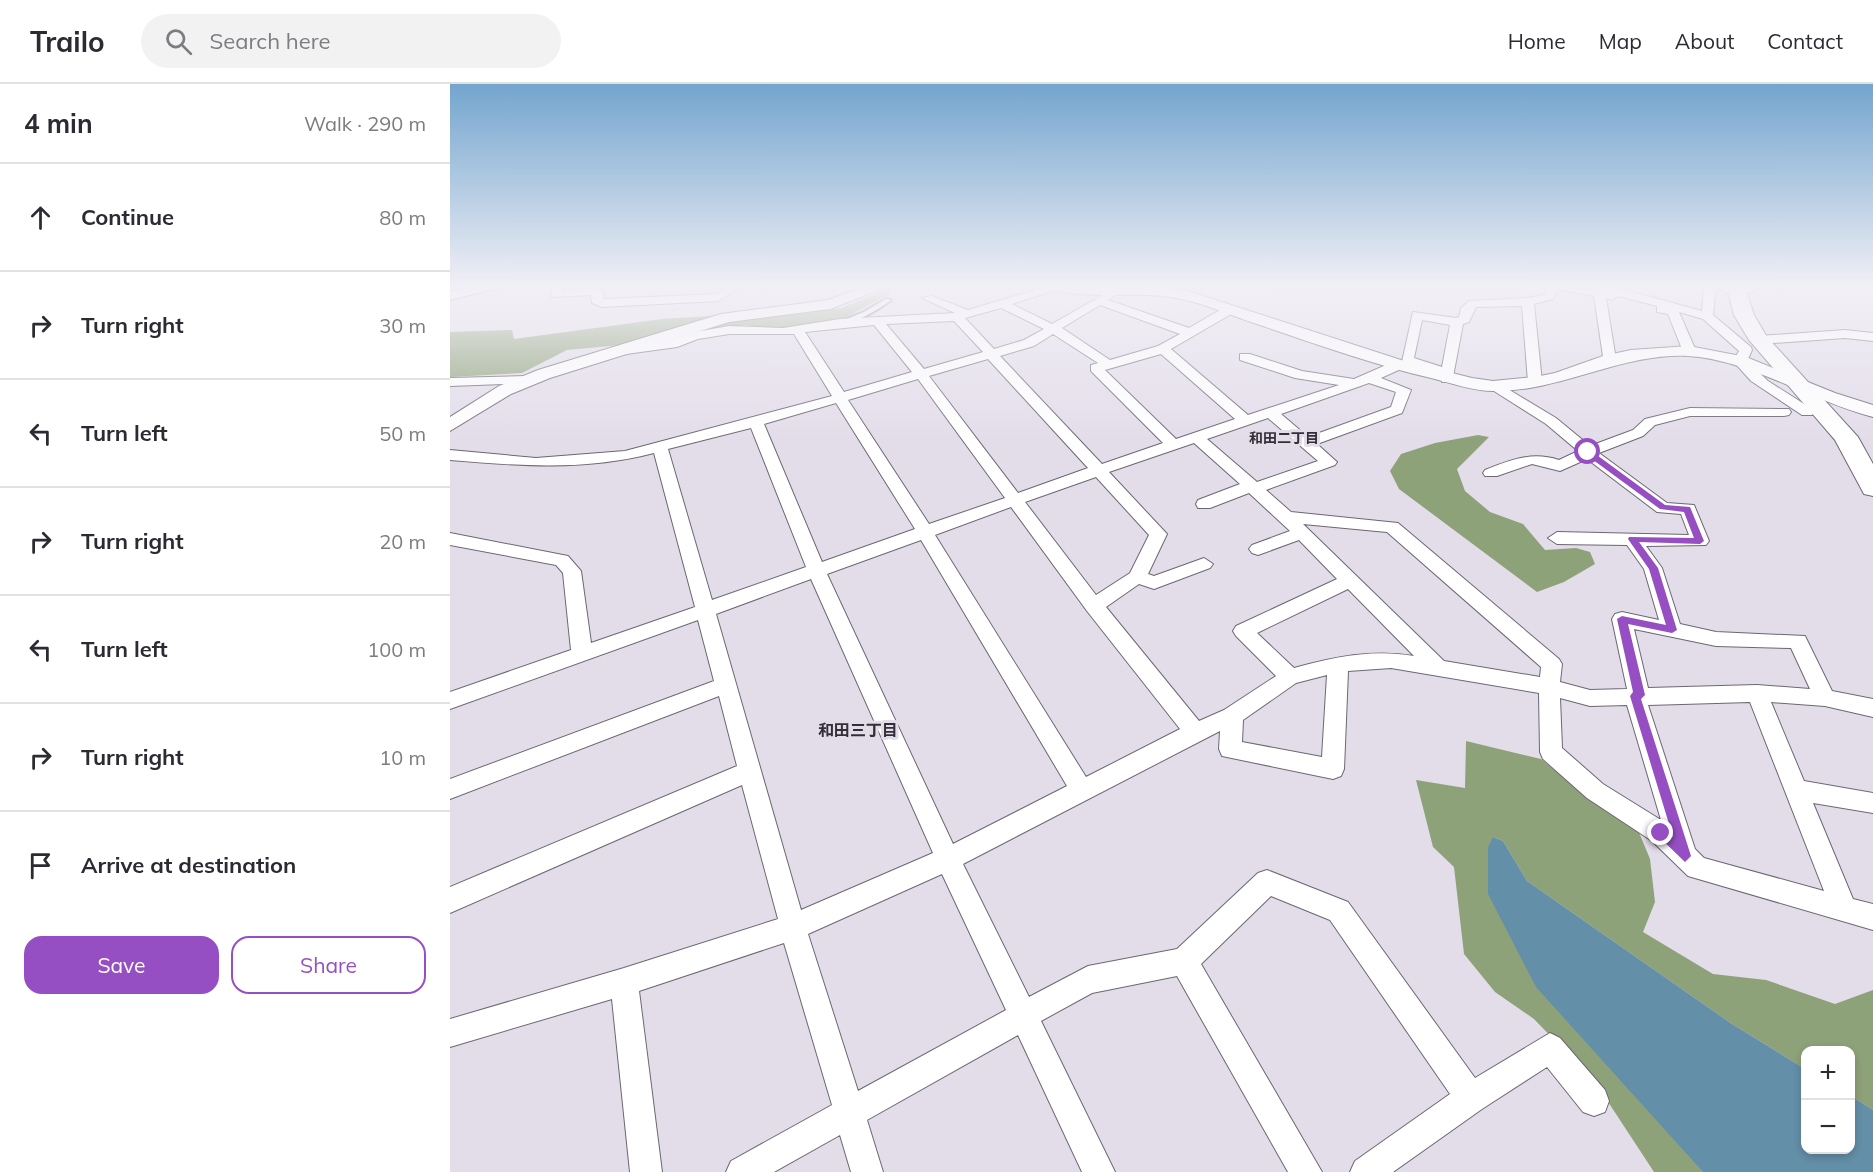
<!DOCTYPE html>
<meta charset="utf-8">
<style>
body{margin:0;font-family:Mulish,"Noto Sans JP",sans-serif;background:#f2f2f3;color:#2b2b33}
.controls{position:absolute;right:18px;bottom:18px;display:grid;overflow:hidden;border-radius:12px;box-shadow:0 3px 9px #0003}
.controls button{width:54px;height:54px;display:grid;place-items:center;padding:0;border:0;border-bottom:2px solid #e1e1e2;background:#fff;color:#2b2b33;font:30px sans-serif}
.stop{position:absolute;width:18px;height:18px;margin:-14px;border:4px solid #964fc2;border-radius:50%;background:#fff}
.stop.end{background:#964fc2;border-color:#fff;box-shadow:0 2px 6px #0008}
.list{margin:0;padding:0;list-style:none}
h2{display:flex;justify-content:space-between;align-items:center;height:78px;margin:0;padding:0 24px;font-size:26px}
h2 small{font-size:20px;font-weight:400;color:#7c7c81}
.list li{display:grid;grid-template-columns:39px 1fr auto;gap:18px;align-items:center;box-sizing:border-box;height:108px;padding:0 24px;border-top:2px solid #e1e1e2}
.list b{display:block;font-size:22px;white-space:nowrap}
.list em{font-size:20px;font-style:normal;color:#7c7c81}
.actions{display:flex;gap:12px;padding:18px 24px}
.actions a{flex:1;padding:14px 0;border:2px solid #964fc2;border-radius:18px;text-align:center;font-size:21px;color:#964fc2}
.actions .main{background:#964fc2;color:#fff}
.icon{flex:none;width:33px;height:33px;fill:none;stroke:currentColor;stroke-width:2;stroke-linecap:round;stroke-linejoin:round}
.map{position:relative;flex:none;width:1423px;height:1088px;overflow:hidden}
header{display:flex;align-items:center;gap:36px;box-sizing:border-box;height:84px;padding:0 30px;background:#fff;border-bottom:2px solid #e1e1e2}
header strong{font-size:28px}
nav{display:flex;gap:33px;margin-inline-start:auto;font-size:21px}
.search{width:420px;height:54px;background:#f2f2f3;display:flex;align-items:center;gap:15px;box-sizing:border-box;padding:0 21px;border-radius:33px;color:#7c7c81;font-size:22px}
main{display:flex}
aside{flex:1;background:#fff}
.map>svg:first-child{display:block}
.forest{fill:#8ea27a}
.water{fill:#648fa8}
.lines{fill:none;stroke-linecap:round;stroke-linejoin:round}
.service-casing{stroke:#6c6772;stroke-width:4}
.minor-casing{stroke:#6c6772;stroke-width:2}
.tertiary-casing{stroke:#6c6772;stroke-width:2}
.primary-casing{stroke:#6c6772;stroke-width:2}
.service{fill:#fff;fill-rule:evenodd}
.minor{fill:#fff;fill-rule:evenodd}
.tertiary{fill:#fff;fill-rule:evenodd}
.primary{fill:#fff;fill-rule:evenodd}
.route{fill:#964fc2}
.labels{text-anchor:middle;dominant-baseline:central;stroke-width:6;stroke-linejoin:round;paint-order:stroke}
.far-neighbourhood-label{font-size:14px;font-weight:bold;fill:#332e38;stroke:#e3ddea}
.neighbourhood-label{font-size:16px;font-weight:bold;fill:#332e38;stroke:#e3ddea}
</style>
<header>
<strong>Trailo</strong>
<div class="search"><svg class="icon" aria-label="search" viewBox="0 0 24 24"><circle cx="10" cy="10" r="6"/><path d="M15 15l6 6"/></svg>Search here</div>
<nav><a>Home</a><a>Map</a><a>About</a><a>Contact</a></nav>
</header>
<main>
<aside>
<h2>4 min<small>Walk · 290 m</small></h2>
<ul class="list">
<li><svg class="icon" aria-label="ahead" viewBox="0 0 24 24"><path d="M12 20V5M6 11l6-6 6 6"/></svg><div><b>Continue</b></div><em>80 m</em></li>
<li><svg class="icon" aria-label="right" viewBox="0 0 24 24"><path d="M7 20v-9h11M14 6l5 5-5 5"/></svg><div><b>Turn right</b></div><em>30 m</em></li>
<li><svg class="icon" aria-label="left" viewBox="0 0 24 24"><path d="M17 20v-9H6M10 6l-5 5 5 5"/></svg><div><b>Turn left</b></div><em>50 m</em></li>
<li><svg class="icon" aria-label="right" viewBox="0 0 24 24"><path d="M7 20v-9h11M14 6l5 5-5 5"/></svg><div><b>Turn right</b></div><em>20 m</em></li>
<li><svg class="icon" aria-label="left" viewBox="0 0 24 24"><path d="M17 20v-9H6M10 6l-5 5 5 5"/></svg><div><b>Turn left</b></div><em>100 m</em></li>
<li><svg class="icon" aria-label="right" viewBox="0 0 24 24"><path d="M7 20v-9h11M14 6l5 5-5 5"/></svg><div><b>Turn right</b></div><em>10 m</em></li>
<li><svg class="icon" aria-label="arrive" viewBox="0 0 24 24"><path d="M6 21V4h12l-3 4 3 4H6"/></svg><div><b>Arrive at destination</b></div></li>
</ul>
<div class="actions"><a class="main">Save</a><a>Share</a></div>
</aside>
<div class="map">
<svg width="1423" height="1088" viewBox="0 0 1423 1088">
<rect width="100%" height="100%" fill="#e3ddea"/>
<g class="forest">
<polygon points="438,205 441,209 391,236 356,244 323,245 295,241 226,256 117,266 72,289 0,293 0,248 62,246 64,255 212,235 327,228 354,229 391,224"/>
<polygon points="1028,351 1039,353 1007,385 1015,407 1040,428 1073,440 1095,466 1126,464 1140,468 1145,480 1114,498 1087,508 949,405 940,387 951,370 985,359"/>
<polygon points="1016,657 1091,675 1142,717 1188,746 1200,775 1205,818 1193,848 1263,890 1316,896 1385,920 1423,906 1423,1026 1401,1012 1400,966 1356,966 1355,985 1282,940 1077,797 1053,757 1043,753 1240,1072 1253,1088 1204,1088 1145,998 1084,935 1045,908 1014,870 1004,783 983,763 966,696 1015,704"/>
</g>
<polygon class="water" points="1043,753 1053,757 1077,797 1282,940 1355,985 1356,1066 1400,1066 1401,1012 1423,1026 1423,1088 1253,1088 1086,903 1038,810 1038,763"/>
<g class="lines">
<g class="service-casing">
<path id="service" d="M436 215 441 216C431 224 398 244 387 239L414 228Z"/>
</g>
<g class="minor-casing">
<g id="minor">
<polygon points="26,203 52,203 0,216 0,208"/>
<polygon points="102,203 114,203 112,207 147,204 153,207 154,215 266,210 277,203 292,203 268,217 152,223 142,219 141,211 101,213"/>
<path d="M595 203H614L562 220 602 240 665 204 671 207 658 216 739 244 775 223H783V229L721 265 798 331 889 301 845 294 790 276V270H800L852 287 904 295 943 278H952L963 228 1006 234 1009 233 1011 224 1019 217 1078 214 1094 211 1096 203 1145 206 1144 203H1164L1252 227 1254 203H1266L1263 231 1301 263 1302 266 1297 277 1318 297 1362 325 1364 328 1362 331H1352L1301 297 1283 277 1289 267 1253 235 1229 228 1246 267 1239 271 1234 270 1218 230 1207 228V222L1168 212 1162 216 1156 214 1166 276 1164 279H1154L1144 212 1107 205 1103 215 1084 220 1092 298 1090 301 1085 302 1078 298 1072 222 1026 223 1019 238 1013 240 1002 298H992L991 291 953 279V284L931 294 961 306 952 329 867 360 887 378 885 381 816 406 841 428 948 439 1109 575 1112 580 1110 598 1140 606 1177 605 1162 535 1165 530 1172 528 1209 536 1194 485 1177 461 1107 460 1098 454 1107 448 1239 451 1231 430 1207 428 1137 375 1110 387 1082 380 1047 392H1035L1033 389 1035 386C1061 376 1082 367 1109 376L1128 367 1096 340 1036 302 1043 298 1048 299 1106 334 1140 362 1183 346 1195 335 1240 324 1339 325 1341 328 1339 331 1334 332H1240L1205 341 1193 352 1149 369 1217 419 1244 421 1259 457 1256 461 1196 462 1212 484 1230 540 1266 548 1355 552 1382 607 1423 615V633L1375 622 1321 618 1354 697 1423 709V729L1363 719 1403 815 1423 820V846L1238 792 1202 757 1137 714 1093 675 1090 668 1089 609 941 584 898 587 894 685 891 692 883 695 772 672 769 665 770 647 513 780 579 913 638 882 727 865 808 789 817 786 898 818 1025 994 1100 949 1110 954 1155 1006 1159 1017 1155 1028 1144 1032 1133 1028 1097 983 1032 1025 943 1088H900L905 1077 1000 1010 880 836 821 812 751 880 872 1088H838L727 892 642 909 591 937 665 1088H632L568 951 417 1036 433 1088H401L390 1051 324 1088H276L281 1077 382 1021 334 859 189 907 212 1088H180L162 915 0 963V935L174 884 328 835 292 701 0 829V803L287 682 269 612 0 715V695L264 597 248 536 0 625V608L121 566 113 489 106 481 0 461V449L118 472 131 487 141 559 245 523 204 369C135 387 70 382 0 376V366L86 374 175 367 382 312 344 250H279L248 255 227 263 169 271 164 270V264L224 255 245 248 279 242 333 244 390 235 505 229 472 214 482 212 518 226ZM650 221 730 250 708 262 660 276 612 244ZM551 224 594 245 574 256 544 265 515 234ZM972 236 1000 241 992 283 964 274ZM504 237 533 268 474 285 436 240ZM424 241 462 288 394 308 355 248ZM603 250 648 279 641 281V287L713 359 652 380 550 272 584 262ZM711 270 785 335 726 355 655 286ZM538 275 638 384 568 409 479 292ZM468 295 555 414 479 440 398 316ZM919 299 946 308 941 323 858 353 831 330ZM386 319 465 445 372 478 314 340ZM818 334 868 377 807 398 757 355ZM301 344 356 483 262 516 218 365ZM744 359 790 400 748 416 746 420 748 424H760L799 409 840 447 802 461 799 465 802 469 808 471 849 456 887 495 786 542 783 547 786 552 826 592 774 626 749 637 656 523 689 500 704 505 760 484 763 480 754 474 704 492 698 490 717 450 659 388ZM646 393 699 451 680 489 646 511 575 418ZM561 423 637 527 730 645 636 693 485 451ZM853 440 937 448 1091 583 1090 593 994 577ZM471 456 617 702 503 760 377 490ZM361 495 483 769 351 826 266 530ZM898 505 964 572C922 565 884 573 844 584L807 549ZM1184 545 1266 562 1341 564 1360 605 1307 601 1198 604ZM877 591 872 673 792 658 793 636 846 599ZM1110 614 1140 622 1177 621 1211 736 1153 700 1112 664ZM1300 618 1374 807 1254 774 1245 765 1198 621ZM492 790 556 926 408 1007 358 850Z"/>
<polygon points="1269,203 1281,203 1283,206 1277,209"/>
<polygon points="1295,203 1307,203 1307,206 1301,209 1297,208"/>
<polygon points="1395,246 1423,249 1423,257 1395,254 1309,260 1303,256 1309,252"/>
<polygon points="77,292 84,296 82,299 0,302 0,294"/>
</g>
</g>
<g class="tertiary-casing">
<g id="tertiary">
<polygon points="414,203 437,203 380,225 279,238 100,294 61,310 0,347 0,333 49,302 88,286 271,230 378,216"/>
<path d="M603 203H710L735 206 954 277 1022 294 1043 297 1085 293 1105 289 1153 272 1181 266 1239 262 1296 273 1385 309 1423 321V333C1363 318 1298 275 1238 272 1170 269 1111 308 1043 307 1023 307 1001 299 981 294 921 280 863 259 804 239 780 231 756 220 731 215 689 206 646 216 605 206Z"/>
</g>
</g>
<g class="primary-casing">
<polygon id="primary" points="1277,203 1295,203 1304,231 1317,253 1408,353 1423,380 1423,412 1414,410 1385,356 1299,256 1284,231"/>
</g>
<use href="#service" class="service"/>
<use href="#minor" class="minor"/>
<use href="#tertiary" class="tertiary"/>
<use href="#primary" class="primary"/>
</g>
<linearGradient id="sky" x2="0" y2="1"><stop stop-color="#73a5ce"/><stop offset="0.57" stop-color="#f2f0f6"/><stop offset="1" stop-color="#f2f0f6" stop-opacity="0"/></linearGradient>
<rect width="1423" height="356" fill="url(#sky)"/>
<polygon class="route" points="1135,366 1140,366 1215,421 1240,423 1254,457 1250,460 1189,458 1208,484 1227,546 1222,549 1178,540 1195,611 1191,615 1241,772 1235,778 1205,749 1211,744 1223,753 1180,612 1183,608 1167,535 1172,532 1216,541 1199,485 1178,455 1179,453 1244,454 1234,428 1210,425 1135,370"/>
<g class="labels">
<g class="far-neighbourhood-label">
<text x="834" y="354">和田二丁目</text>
</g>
<g class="neighbourhood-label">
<text x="408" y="646">和田三丁目</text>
</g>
</g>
</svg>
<div class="controls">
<button>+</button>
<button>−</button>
</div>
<div class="stop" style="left:1138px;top:368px"></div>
<div class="stop end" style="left:1211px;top:749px"></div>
</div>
</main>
